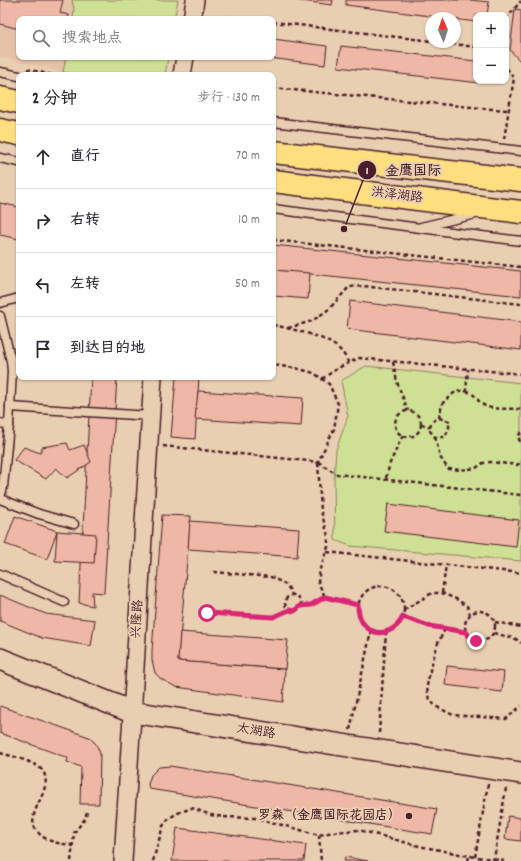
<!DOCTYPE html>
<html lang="zh">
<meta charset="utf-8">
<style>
body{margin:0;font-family:Dekko,"LXGW WenKai TC",sans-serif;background:#f7f7f7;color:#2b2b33}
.controls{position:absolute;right:12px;top:12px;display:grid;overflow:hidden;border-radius:8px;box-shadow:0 1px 3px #0004}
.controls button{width:36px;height:36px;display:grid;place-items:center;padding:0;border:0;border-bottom:1px solid #e1e1e2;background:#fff;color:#2b2b33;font:20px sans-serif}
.compass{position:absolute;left:425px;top:12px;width:36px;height:36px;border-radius:50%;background:#fff;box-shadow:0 1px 3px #0004;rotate:357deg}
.stop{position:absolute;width:12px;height:12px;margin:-9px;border:3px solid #db2777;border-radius:50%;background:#fff}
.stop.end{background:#db2777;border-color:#fff;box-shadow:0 1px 4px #0008}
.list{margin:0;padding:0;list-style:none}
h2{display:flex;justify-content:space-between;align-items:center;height:52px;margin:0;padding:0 16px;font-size:17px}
h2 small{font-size:13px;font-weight:400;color:#7c7c81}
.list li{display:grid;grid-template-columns:26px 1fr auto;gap:12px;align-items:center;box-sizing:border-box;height:64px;padding:0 16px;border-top:1px solid #e1e1e2}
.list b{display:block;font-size:15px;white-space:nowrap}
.list em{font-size:13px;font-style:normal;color:#7c7c81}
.icon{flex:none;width:22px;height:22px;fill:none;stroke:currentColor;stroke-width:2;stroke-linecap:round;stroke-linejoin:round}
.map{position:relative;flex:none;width:521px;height:861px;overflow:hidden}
.search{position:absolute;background:#fff;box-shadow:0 1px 3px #0004;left:16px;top:16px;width:260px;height:44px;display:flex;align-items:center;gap:10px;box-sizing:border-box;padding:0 14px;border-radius:8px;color:#7c7c81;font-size:15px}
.panel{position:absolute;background:#fff;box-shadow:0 1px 3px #0004;left:16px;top:72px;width:260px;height:308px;border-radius:8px}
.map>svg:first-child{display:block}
.built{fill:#e5c1a8}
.green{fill:#cee094;stroke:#8c8060}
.building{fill:#efb7a5;stroke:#4a1f2b}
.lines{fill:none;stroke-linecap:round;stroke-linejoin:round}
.service-casing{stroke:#4a1f2b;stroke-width:11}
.minor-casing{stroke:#4a1f2b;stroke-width:20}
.tertiary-casing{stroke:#4a1f2b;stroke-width:24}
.primary-casing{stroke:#4a1f2b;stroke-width:25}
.path{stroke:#4a1f2b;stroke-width:2.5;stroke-dasharray:4 3;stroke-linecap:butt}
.service{stroke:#e9cfb1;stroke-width:8}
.minor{stroke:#e9cfb1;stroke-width:17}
.tertiary{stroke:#e9cfb1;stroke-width:21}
.primary{stroke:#fddf80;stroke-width:22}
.route{stroke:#db2777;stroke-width:5}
.poi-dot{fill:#4a1f2b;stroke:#e9cfb1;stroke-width:1.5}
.labels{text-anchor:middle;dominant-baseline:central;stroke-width:4;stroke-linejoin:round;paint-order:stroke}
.street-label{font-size:13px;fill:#4a1f2b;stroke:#e9cfb1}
.poi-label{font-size:13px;font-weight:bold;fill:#4a1f2b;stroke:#e9cfb1;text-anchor:end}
.leader{fill:none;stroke:#4a1f2b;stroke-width:1.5}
.callout-dot{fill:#4a1f2b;stroke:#e9cfb1;stroke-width:1.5}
.mark-label{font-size:12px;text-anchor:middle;font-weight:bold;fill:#fff}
.callout-label{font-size:14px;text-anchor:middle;font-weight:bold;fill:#4a1f2b;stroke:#e9cfb1;stroke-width:4;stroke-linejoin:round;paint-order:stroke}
</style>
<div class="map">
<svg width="521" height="861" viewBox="0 0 521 861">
<rect width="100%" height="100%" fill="#e9cfb1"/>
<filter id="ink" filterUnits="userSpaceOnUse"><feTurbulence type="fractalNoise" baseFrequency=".025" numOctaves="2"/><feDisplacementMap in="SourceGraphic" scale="8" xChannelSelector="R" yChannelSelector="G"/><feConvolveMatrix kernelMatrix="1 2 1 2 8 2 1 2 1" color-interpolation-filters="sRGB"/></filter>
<g filter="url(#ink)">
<polygon class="built" points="0,0 178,0 174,19 19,19 19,57 168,57 165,75 77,75 0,57"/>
<g class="green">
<polygon points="72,0 178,0 174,19 73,19 74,9"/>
<polygon points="66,57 168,57 165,75 77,75 63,72"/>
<polygon points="366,366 521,383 521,561 350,546 335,540 334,479 336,450 348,416 341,381"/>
</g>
<g class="building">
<polygon points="0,0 63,0 60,13 69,15 68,19 19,19 19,29 0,24"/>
<polygon points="294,0 333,0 332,5"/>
<polygon points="346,0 470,0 489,2 487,15 476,15 476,22 346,5"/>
<polygon points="515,9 521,10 521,61 519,60 510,50"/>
<polygon points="273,39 327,46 325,65 261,57 273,57"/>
<polygon points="341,46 476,61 476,81 480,81 480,83 338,67"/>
<polygon points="0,203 19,207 19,239 0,235"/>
<polygon points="273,245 521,271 521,296 273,270"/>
<polygon points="273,270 310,273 308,299 273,296"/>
<polygon points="350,301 521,322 521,350 347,329"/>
<polygon points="91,377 117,377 104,593 92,592 93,606 79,603"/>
<polygon points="176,377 199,377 195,439 171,437"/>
<polygon points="198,391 303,398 301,426 195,419"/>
<polygon points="67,443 70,450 84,445 91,462 67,478 56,468 46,479 14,460 24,447 40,453 42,447"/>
<polygon points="388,504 519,520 516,547 384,531"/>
<polygon points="162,515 191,516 178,661 285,669 283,702 176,687 161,679 155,673 152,660 152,651"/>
<polygon points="15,516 57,531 47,559 5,544"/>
<polygon points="190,521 299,529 297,557 188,549"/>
<polygon points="57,531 96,534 94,563 55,561"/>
<polygon points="0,595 46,614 95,620 91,646 42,638 0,621"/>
<polygon points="180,632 288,640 285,669 178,661"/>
<polygon points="447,666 504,672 502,692 445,685"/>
<polygon points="0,706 89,737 96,744 100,753 99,804 80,804 81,767 67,762 68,758 0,733"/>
<polygon points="170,766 437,809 432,834 149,789 148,784 151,775 159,767"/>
<polygon points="508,816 521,818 521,841 505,839"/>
<polygon points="177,828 306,845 304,861 172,861"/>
<polygon points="345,857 368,861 344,861"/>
</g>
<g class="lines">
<g class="service-casing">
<g id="service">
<polyline points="0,72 19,76"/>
<polyline points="273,122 521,151"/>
<polyline points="0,158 19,162"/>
<polyline points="273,209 521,241"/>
<polyline points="421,227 476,214"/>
<polyline points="0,303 19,298"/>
<polyline points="0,316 11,361 12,371 9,425 3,487 0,497"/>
<polyline points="10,407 150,416"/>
<polyline points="0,423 9,425"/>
<polyline points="0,499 39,514 74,524"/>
<polyline points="0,574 64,602"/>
</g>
</g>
<g class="minor-casing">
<g id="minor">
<polyline points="192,19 195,0"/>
<polyline points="182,75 185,57"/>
<polyline points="123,861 153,377"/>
</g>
</g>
<g class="tertiary-casing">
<polyline id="tertiary" points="0,659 132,712 521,773"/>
</g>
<g class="primary-casing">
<g id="primary">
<polyline points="0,98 19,102"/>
<polyline points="0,130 19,134"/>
<polyline points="273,152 521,180"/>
<polyline points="273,181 521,212"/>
</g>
</g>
<g class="path">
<polyline points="226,17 247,19"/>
<polyline points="506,19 521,1"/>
<polyline points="273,22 431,41"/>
<polyline points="438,42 476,47"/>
<polyline points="27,69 52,75"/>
<polyline points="273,88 492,109 509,110"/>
<polyline points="504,139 514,78 506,67"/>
<polyline points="273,240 521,267"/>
<path d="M273 325C291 329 327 336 340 350 344 353 346 359 349 363"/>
<polyline points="288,328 312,321 329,309 349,287 363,286 521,304"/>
<polyline points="393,362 397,382 408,411"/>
<polyline points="322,379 338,368 359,358 521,374"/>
<path d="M466 391C477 395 473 396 481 403 489 411 507 408 518 409L521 410"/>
<circle cx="408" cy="424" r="13"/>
<polyline points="439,418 449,421 449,428 445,437 435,437 430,431 431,422 439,418 442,404 450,396 457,391 466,391 468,369"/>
<polyline points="421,424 431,427"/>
<polyline points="521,432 518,437 521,444"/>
<polyline points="435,437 440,457 448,469 461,470 476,468 483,463 491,462 517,465 521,462"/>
<polyline points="163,446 318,462 334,429 338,404 329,384 314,373 295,368 273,365"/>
<polyline points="318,462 337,474 521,495"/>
<polyline points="318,463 321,511 328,536 328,547 320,569 318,582 325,597 358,605"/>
<polyline points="386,478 390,463 403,435"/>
<polyline points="327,552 521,573"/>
<polyline points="214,572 271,577 287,585 292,595"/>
<circle cx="381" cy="609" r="23"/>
<polyline points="442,593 446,565"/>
<circle cx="293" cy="603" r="8"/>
<polyline points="300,606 311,605 325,597"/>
<polyline points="404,610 432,593 442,593 456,599 467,606 470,614"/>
<circle cx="480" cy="626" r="15"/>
<polyline points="207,613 273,617 289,610"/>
<polyline points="403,617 429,626 466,632"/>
<polyline points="495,622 521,627"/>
<polyline points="445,629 438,643 430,670 427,686 428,696 435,706 453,715 506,719 521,706"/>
<polyline points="494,633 516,639 521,643"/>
<polyline points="350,730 371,631"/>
<polyline points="379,733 386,632"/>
<path d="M0 753C11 756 39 762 44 773 53 792 23 814 37 831 45 842 60 844 73 845"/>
<polyline points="488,784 475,857 494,859 506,788"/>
<polyline points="319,835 321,861"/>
<polyline points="494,859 504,861"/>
<polyline points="71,861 74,833 84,820 87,812"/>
<polyline points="153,861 163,826 169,818 178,813 192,808 211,815 224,817 256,818 319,835 333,832 359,830 419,846 475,857"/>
<polyline points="468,861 469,856"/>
</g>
<use href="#service" class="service"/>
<use href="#minor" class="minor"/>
<use href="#tertiary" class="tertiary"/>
<use href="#primary" class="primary"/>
</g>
</g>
<g class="lines" filter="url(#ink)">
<path class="route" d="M207 613 273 617 289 610 294 611 300 606 311 605 325 597 358 605C358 635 389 643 403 617L429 626 466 632 471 639 476 641"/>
</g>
<circle class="poi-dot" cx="409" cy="816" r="4"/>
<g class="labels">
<g class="street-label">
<text transform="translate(397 196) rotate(7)">洪泽湖路</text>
<text transform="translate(138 619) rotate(-86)">兴隆路</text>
<text transform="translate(256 732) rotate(9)">太湖路</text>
</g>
<g class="poi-label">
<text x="401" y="816">罗森（金鹰国际花园店）</text>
</g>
</g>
<path class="leader" d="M344 229L367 170"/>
<g class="callout-dot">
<circle cx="344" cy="229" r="4"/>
<circle cx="367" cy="170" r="10"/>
</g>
<g class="mark-label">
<text x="367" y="174">1</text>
</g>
<g class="callout-label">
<text x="413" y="175">金鹰国际</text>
</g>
</svg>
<div class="controls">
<button>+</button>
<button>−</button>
</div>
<svg class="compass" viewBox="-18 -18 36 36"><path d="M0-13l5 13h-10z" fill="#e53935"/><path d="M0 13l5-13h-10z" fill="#7c7c81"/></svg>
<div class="stop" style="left:207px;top:613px"></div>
<div class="stop end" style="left:476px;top:641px"></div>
<div class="search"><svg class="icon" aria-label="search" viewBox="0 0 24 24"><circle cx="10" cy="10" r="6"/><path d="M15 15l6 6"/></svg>搜索地点</div>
<section class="panel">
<h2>2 分钟<small>步行 · 130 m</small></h2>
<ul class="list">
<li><svg class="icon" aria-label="ahead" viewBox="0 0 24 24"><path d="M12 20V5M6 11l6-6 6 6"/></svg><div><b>直行</b></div><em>70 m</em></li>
<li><svg class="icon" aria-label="right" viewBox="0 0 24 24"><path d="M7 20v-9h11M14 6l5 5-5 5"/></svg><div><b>右转</b></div><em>10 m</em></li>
<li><svg class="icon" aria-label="left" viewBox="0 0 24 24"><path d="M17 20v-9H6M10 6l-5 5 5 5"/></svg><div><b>左转</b></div><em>50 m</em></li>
<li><svg class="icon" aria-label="arrive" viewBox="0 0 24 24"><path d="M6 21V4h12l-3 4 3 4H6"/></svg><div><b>到达目的地</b></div></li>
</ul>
</section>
</div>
